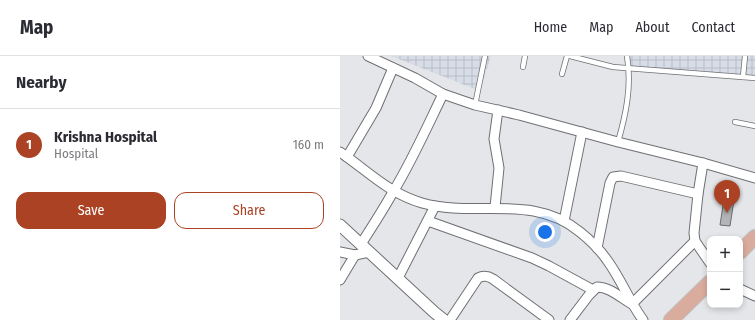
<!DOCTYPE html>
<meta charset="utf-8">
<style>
body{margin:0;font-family:"Fira Sans Condensed",sans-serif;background:#f2f2f3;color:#2b2b33}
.controls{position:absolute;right:12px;bottom:12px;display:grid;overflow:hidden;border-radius:8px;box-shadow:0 2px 6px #0003}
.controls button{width:36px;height:36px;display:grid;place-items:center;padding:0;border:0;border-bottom:1px solid #e1e1e2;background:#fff;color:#2b2b33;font:20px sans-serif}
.you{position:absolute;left:205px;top:176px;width:14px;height:14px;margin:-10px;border:3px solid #fff;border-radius:50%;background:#1a73e8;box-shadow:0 0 0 6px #1a73e833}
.badge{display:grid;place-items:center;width:26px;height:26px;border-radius:50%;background:#ab4223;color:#fff;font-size:13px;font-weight:700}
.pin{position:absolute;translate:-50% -33px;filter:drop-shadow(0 1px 2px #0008)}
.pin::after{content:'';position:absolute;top:21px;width:14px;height:12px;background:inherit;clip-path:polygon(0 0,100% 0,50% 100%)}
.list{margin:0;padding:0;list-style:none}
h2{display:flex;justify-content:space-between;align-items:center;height:52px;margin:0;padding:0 16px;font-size:17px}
h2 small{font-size:13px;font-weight:400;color:#7c7c81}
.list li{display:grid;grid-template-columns:26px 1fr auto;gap:12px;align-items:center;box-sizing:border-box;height:72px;padding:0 16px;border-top:1px solid #e1e1e2}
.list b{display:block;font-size:15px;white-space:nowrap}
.list p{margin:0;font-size:13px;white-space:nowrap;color:#7c7c81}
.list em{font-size:13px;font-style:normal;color:#7c7c81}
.actions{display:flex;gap:8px;padding:12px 16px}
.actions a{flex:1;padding:9px 0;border:1px solid #ab4223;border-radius:12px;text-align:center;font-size:14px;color:#ab4223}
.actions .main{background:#ab4223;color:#fff}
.map{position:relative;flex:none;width:415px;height:264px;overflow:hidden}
header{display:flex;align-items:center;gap:24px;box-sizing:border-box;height:56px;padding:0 20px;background:#fff;border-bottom:1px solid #e1e1e2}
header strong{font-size:19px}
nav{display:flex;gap:22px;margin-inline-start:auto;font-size:14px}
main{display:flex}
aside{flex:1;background:#fff}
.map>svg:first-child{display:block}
.industrial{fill:url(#industrial-grid)}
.building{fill:#b2b4b7;stroke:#6a6c6f}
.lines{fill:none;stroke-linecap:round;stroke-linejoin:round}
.service-casing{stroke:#6e7073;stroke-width:6}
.minor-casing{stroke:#6e7073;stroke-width:11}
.tertiary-casing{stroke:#6e7073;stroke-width:13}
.primary-casing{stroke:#c0c0c0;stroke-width:16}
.service{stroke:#fff;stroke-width:4.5}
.minor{stroke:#fff;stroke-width:9}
.tertiary{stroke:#fff;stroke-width:11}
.primary{stroke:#daac9e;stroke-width:14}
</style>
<header>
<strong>Map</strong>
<nav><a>Home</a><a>Map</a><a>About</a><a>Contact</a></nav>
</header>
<main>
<aside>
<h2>Nearby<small></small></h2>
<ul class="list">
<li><span class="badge">1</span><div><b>Krishna Hospital</b><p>Hospital</p></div><em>160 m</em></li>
</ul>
<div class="actions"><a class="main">Save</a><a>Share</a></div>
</aside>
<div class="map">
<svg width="415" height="264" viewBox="0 0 415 264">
<defs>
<pattern id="industrial-grid" width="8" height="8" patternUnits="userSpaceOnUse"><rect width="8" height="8" fill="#d7dde7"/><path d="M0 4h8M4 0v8" fill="none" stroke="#b7bcc5"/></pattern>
</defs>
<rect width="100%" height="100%" fill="#e4e6e9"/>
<g class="industrial">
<polygon points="51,0 151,0 140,35"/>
<polygon points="284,0 415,0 415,19 289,13"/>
</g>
<polygon class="building" points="384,143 394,144 390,170 380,169"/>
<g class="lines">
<g class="service-casing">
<g id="service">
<polyline points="230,0 273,11 415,22"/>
<polyline points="183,11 185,0"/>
<polyline points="222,18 227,0"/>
<polyline points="403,21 405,0"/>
<polyline points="135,49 145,0"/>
<polyline points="395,66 415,70"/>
<path d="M278 86C286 58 292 30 287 0"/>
</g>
</g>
<g class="minor-casing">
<g id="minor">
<polyline points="28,0 75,22 103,38 135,49 179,59 278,86 363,107 415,122"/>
<path d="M0 96C28 115 48 137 82 147 135 162 193 137 240 176 250 184 260 194 267 204 281 223 289 245 303 264"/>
<polyline points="7,101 36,52 53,12"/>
<polyline points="363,107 358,138 354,177 355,185 370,207"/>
<polyline points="155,151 159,112 154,83 158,54"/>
<polyline points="88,165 192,202 209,210 253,234"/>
<polyline points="224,165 242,76"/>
<path d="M21 188C32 171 43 154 53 136 72 105 87 71 103 38"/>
<polyline points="257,192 270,127 273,121 281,120 358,138"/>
<polyline points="0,196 15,199 29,196"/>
<polyline points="58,222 95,150"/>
<polyline points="0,224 15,199"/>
<polyline points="400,233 415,240"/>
<path d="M110 264 138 222C144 219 148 220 153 223L209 264"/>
<path d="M230 264 249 239 257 231C270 231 281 242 292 248L355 185"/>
</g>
</g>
<g class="tertiary-casing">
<polyline id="tertiary" points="0,169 94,256 104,264"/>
</g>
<g class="primary-casing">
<g id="primary">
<polyline points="400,196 415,181"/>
<polyline points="331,264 370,226"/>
</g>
</g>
<use href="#service" class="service"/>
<use href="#minor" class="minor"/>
<use href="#tertiary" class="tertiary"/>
<use href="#primary" class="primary"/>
</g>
</svg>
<div class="controls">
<button>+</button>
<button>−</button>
</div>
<div class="you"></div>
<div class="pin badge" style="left:387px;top:157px">1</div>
</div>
</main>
